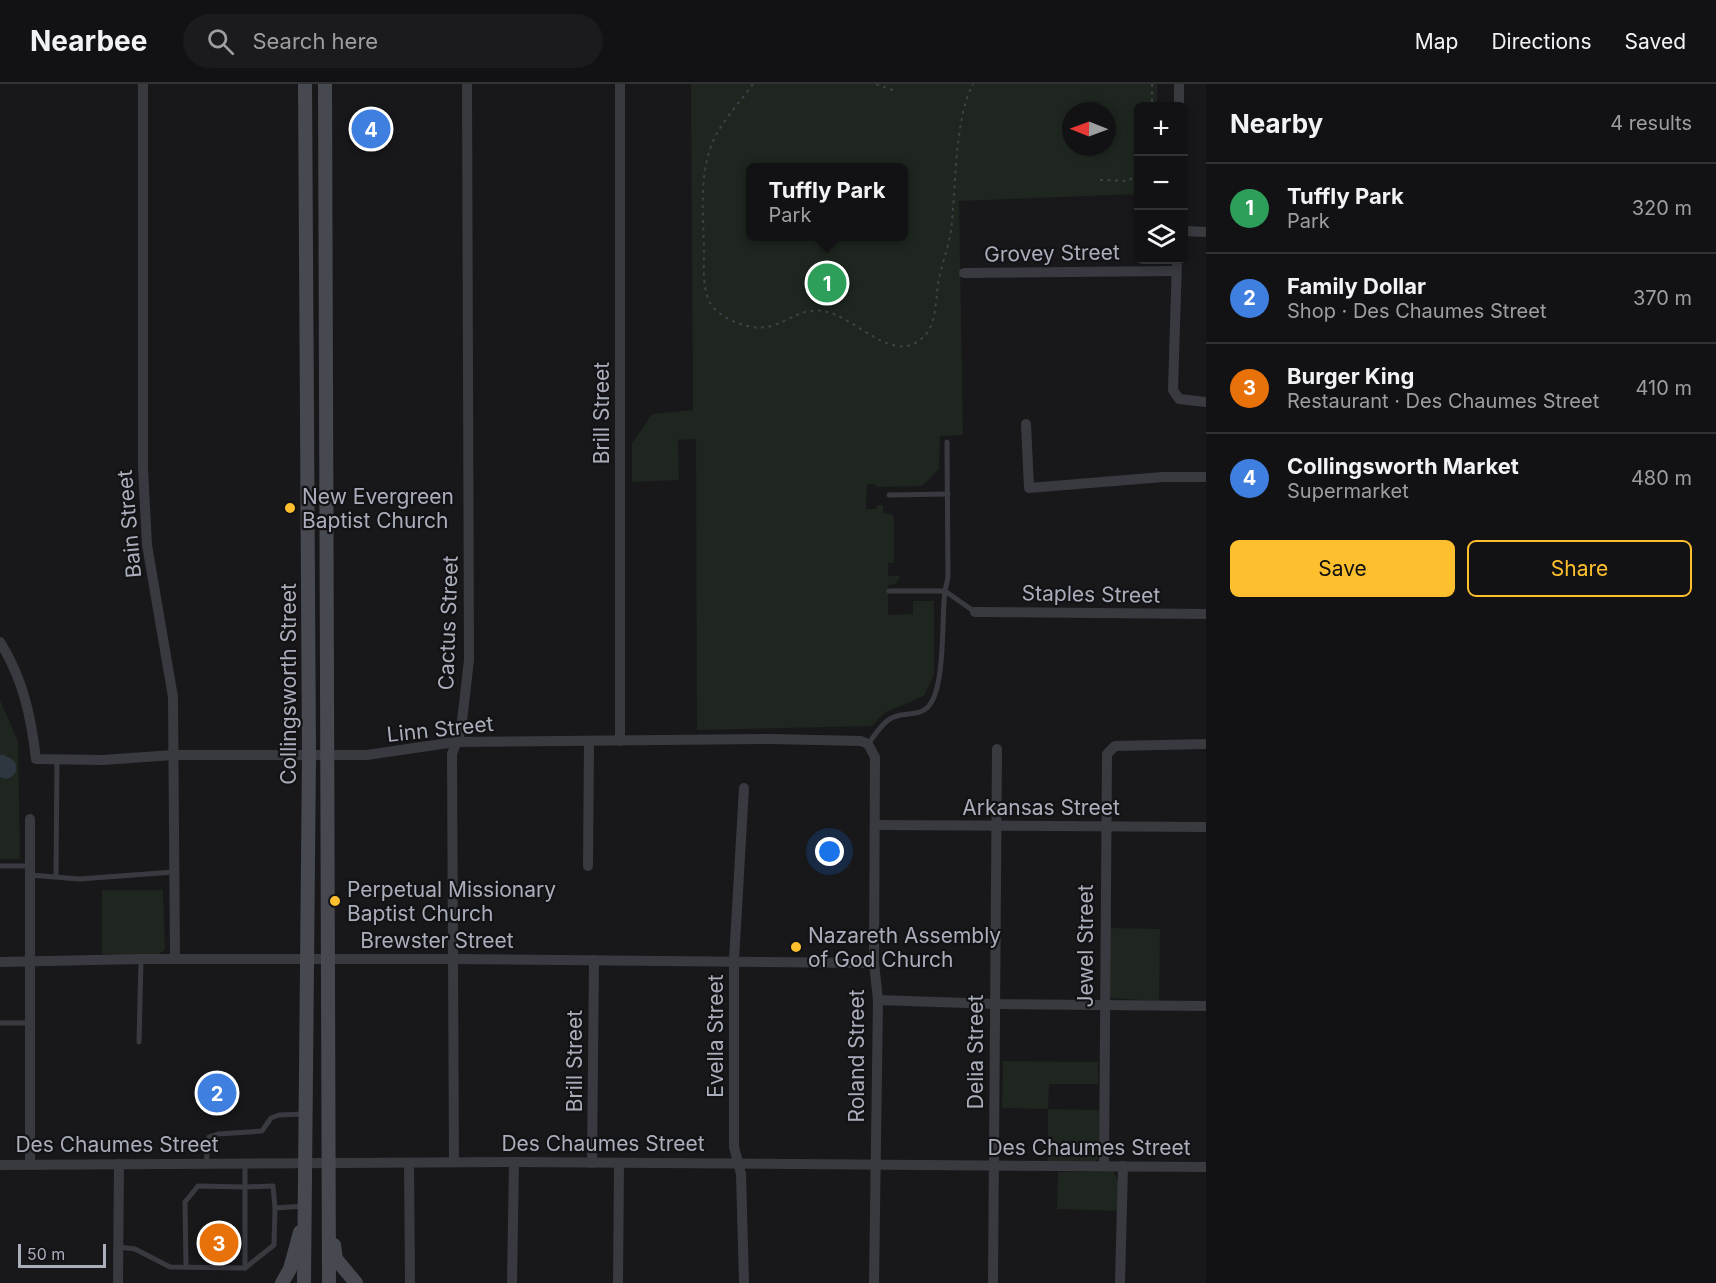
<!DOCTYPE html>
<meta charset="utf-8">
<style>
body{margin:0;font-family:Inter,sans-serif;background:#1b1b1d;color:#f1f3f6}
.controls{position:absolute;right:18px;top:18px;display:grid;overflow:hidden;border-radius:9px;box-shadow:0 3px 9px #0003}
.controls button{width:54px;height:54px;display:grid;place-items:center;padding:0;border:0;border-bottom:2px solid #313234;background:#121214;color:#f1f3f6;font:30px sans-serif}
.compass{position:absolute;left:1062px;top:18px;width:54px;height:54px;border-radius:50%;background:#121214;box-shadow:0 3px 9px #0003;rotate:271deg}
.scale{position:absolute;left:18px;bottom:15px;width:88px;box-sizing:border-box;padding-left:6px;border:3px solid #aaaebb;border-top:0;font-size:16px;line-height:21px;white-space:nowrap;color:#aaaebb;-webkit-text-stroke:4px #131316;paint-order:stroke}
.you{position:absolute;left:830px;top:768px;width:21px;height:21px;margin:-15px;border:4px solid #fff;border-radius:50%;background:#1a73e8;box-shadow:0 0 0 9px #1a73e833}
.badge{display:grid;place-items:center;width:39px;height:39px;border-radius:50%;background:#fdbf2e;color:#fff;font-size:20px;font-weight:700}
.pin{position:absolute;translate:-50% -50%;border:3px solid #fff;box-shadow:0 2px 6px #0006}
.popup{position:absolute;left:746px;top:79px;width:162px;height:78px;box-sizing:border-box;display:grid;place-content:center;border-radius:9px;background:#121214;filter:drop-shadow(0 2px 4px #0005);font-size:20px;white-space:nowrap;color:#9c9ea0}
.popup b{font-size:22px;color:#f1f3f6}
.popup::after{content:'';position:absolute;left:50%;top:100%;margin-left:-12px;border:12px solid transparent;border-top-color:#121214}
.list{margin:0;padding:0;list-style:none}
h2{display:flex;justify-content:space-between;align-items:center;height:78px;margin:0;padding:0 24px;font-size:26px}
h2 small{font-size:20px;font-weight:400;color:#9c9ea0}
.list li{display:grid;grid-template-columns:39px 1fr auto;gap:18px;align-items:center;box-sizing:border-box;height:90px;padding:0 24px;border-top:2px solid #313234}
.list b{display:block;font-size:22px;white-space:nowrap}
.list p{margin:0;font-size:20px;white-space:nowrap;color:#9c9ea0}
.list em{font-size:20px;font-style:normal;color:#9c9ea0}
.actions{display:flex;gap:12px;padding:18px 24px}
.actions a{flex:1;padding:14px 0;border:2px solid #fdbf2e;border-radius:9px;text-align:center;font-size:21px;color:#fdbf2e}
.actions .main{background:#fdbf2e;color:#111}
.icon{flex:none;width:33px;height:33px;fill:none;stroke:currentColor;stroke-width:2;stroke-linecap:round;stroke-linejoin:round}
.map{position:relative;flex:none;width:1206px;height:1199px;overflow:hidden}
header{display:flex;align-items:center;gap:36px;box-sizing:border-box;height:84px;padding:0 30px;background:#121214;border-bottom:2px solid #313234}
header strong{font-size:28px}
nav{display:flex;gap:33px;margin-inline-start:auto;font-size:21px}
.search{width:420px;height:54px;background:#1b1b1d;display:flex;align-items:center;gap:15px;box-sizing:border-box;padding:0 21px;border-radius:33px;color:#9c9ea0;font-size:22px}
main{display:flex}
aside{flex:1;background:#121214}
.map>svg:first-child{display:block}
.green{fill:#1e261f;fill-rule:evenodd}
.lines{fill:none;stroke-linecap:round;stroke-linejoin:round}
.river{stroke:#2d3740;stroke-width:21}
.path{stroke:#3f4147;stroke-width:2;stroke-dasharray:3 4.5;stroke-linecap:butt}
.lane{stroke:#393a40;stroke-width:5}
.street{stroke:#393a40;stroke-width:10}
.secondary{stroke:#474950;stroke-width:14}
.poi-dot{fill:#fdbf2e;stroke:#131316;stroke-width:2}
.labels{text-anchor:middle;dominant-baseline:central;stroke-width:4.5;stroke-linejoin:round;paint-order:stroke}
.street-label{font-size:21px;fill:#aaaebb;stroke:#131316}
.poi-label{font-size:21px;fill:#aaaebb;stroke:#131316;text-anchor:start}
</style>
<header>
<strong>Nearbee</strong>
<div class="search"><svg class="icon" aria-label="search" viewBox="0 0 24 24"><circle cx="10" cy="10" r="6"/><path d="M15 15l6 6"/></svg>Search here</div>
<nav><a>Map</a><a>Directions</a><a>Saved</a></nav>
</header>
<main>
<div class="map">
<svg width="1206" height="1199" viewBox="0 0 1206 1199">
<rect width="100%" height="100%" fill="#18181b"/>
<g class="green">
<path d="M691 0H1157V22H1138V110L959 117 963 351 940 352 939 385 922 402 876 403 875 400H867L866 425H877V421H883V429L892 430 894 434V479H888V492H899V495L895 500 888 501V531L913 530V517H934V591L924 612 884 629 872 642 697 646 696 355 678 356 679 396 632 398V360L652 330 693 326ZM1071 27H1107V63H1071ZM750 83H904V152H750Z"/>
<polygon points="0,616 18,657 20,775 0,775"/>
<polygon points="102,806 163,806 165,866 158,871 102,870"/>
<polygon points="1109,844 1160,845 1159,917 1109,914"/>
<polygon points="1003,977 1098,978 1098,1000 1049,1000 1048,1025 1099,1026 1099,1073 1095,1078 1048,1078 1048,1025 1002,1024"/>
<polygon points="1113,1087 1118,1097 1118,1127 1057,1125 1058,1088"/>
</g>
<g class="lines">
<polyline class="river" points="0,681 6,684"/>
<g class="path">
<path d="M753 0C738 21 716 43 709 68 700 99 703 132 704 163 704 181 702 201 709 217 712 224 722 232 729 235 778 260 787 222 823 227 857 232 896 287 927 249 936 238 936 214 938 200 941 182 948 165 951 147 956 105 954 36 973 0"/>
<polyline points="876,0 895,7"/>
<polyline points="1146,22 1152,18 1152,0"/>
<polyline points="1100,96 1129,97 1138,87"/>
</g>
<g class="lane">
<polyline points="947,358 948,493 945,507 975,528"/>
<polyline points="889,411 948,410"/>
<path d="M868 660C876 650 884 635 897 632 906 629 917 631 924 626 947 614 941 532 945 507H889"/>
<polyline points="0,782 30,782"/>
<polyline points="30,791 79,795 174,788"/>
<polyline points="56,792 57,676"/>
<polyline points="0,939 30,939"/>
<polyline points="139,958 141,875"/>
<polyline points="206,1079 209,1053 218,1050 262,1047 271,1034 279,1031 304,1030"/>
<polyline points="245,1080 245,1103 273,1102 275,1124"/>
<polyline points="118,1163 135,1165 170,1183 245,1184 274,1161 275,1124 305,1122"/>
<polyline points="186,1183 185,1118 198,1102 245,1103 245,1184"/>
</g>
<g class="street">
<polyline points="143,0 143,385 147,461 173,613 175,875"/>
<polyline points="620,0 620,657"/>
<polyline points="1179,0 1179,22"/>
<polyline points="1184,147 1206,148"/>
<polyline points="1177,176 1173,306 1179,315 1206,318"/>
<polyline points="964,189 1176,187"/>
<polyline points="1026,340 1029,404 1163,393 1206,393"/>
<polyline points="975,528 1206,530"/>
<path d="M0 558C23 595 31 632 36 675L103 676 173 671H367L455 658 771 655 861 657 868 660 875 673 874 879 878 916 874 1199"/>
<polyline points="30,735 30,1080"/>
<polyline points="875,741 1206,743"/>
<polyline points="588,782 589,657"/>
<polyline points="0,878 141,875 452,875 874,879"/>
<polyline points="878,916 995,920 1206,922"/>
<polyline points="454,1078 452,670 461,646 469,576 467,0"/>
<polyline points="409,1079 410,1199"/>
<polyline points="592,1079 594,876"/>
<polyline points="0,1081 514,1078 1206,1083"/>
<polyline points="1104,1082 1107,670 1115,662 1206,660"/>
<polyline points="118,1199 119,1080"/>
<polyline points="512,1199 514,1078"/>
<polyline points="618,1199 619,1080"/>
<polyline points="744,1199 741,1090 734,1063 734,876 744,704"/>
<polyline points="993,1199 997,665"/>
<polyline points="1120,1199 1123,1082"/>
</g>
<g class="secondary">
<polyline points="325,0 329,1199"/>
<polyline points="334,1161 336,1175 356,1199"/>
<polyline points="282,1199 290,1185 300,1148"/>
<polyline points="304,1199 309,671 305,0"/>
</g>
</g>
<g class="poi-dot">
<circle cx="290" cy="424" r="6"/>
<circle cx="335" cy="817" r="6"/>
<circle cx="796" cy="863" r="6"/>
</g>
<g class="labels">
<g class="street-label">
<text transform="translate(1052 169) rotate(-1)">Grovey Street</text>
<text transform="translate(601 329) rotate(-90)">Brill Street</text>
<text transform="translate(129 440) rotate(-95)">Bain Street</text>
<text transform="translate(1091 510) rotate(1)">Staples Street</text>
<text transform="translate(448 539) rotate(-88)">Cactus Street</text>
<text transform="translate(288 600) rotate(-90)">Collingsworth Street</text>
<text transform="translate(440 645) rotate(-6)">Linn Street</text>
<text x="1041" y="723">Arkansas Street</text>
<text x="437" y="856">Brewster Street</text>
<text transform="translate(1085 862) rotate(-90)">Jewel Street</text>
<text transform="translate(715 952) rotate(-90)">Evella Street</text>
<text transform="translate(975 968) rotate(-90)">Delia Street</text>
<text transform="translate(856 972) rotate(-90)">Roland Street</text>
<text transform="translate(574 977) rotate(-90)">Brill Street</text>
<text x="603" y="1059">Des Chaumes Street</text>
<text x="117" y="1060">Des Chaumes Street</text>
<text x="1089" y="1063">Des Chaumes Street</text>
</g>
<g class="poi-label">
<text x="302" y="412">New Evergreen<tspan x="302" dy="24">Baptist Church</tspan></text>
<text x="347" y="805">Perpetual Missionary<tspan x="347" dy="24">Baptist Church</tspan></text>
<text x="808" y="851">Nazareth Assembly<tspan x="808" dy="24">of God Church</tspan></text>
</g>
</g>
</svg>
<div class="controls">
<button>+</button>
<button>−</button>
<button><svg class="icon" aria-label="layers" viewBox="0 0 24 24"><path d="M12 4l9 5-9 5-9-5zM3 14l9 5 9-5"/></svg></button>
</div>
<svg class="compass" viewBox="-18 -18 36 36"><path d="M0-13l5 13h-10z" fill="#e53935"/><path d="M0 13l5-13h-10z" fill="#9c9ea0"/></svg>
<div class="scale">50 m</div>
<div class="you"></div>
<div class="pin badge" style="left:827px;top:199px;background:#2e9e5b">1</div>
<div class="popup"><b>Tuffly Park</b>Park</div>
<div class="pin badge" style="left:217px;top:1009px;background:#3f7fe0">2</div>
<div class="pin badge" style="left:219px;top:1159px;background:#e8710a">3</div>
<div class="pin badge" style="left:371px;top:45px;background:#3f7fe0">4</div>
</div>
<aside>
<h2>Nearby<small>4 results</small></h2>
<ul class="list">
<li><span class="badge" style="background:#2e9e5b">1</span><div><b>Tuffly Park</b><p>Park</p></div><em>320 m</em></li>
<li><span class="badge" style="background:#3f7fe0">2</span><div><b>Family Dollar</b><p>Shop · Des Chaumes Street</p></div><em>370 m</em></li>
<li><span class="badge" style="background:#e8710a">3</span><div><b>Burger King</b><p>Restaurant · Des Chaumes Street</p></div><em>410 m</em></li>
<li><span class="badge" style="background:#3f7fe0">4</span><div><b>Collingsworth Market</b><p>Supermarket</p></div><em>480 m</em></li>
</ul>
<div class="actions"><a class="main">Save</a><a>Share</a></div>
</aside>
</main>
